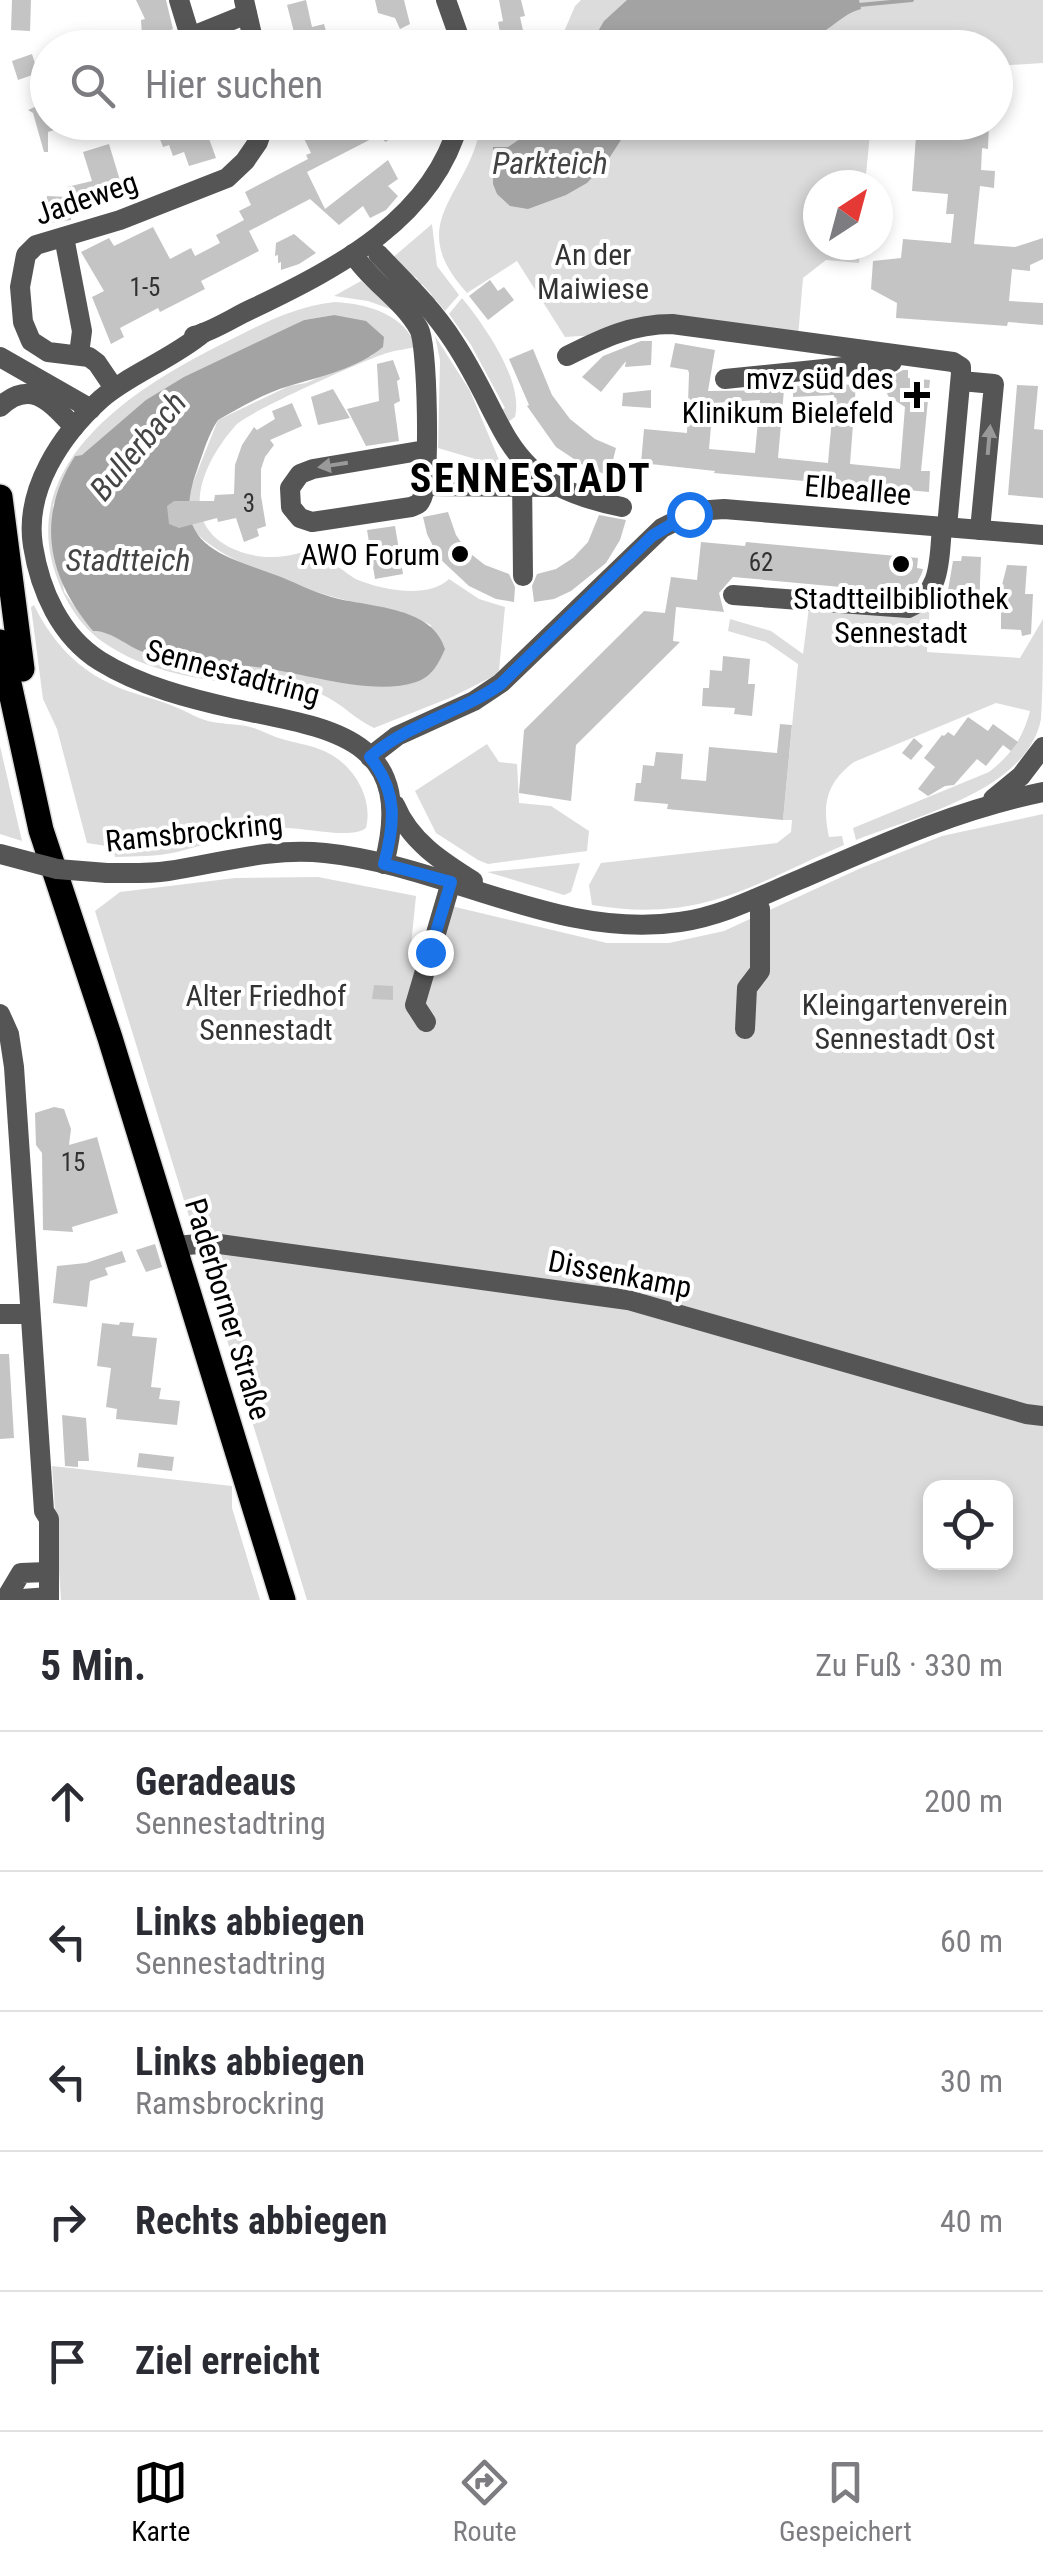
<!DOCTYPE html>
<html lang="de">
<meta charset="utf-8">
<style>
body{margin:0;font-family:"Roboto Condensed",sans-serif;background:#f7f7f7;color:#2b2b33}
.controls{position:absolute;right:30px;bottom:30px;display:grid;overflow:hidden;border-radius:20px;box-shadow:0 5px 15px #0003}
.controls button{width:90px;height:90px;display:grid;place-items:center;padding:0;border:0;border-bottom:2px solid #e1e1e2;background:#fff;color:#2b2b33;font:50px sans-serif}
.compass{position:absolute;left:803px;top:170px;width:90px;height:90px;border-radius:50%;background:#fff;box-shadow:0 5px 15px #0003;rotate:36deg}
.stop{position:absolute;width:30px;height:30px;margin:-22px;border:8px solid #1a73e8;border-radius:50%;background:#fff}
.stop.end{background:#1a73e8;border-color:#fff;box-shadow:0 2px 10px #0008}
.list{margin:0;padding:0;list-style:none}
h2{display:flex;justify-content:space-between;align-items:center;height:130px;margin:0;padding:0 40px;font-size:42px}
h2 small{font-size:32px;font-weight:400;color:#7c7c81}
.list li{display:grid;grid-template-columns:65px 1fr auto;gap:30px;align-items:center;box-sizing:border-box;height:140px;padding:0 40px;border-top:2px solid #e1e1e2}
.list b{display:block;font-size:38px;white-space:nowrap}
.list p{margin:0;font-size:32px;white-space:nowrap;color:#7c7c81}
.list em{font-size:32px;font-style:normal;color:#7c7c81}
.icon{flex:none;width:55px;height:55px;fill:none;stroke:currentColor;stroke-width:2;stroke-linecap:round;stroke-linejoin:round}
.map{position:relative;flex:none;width:1043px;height:1600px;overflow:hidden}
.search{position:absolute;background:#fff;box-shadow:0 5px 15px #0003;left:30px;right:30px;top:30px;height:110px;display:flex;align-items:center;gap:25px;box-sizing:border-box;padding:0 35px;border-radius:55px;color:#7c7c81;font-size:38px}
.sheet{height:830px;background:#fff}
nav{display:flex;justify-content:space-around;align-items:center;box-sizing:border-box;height:140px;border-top:2px solid #e1e1e2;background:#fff;font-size:28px;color:#7c7c81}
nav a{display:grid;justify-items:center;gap:5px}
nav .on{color:#000}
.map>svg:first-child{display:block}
.green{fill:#dcdcdc;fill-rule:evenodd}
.water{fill:#a3a3a3}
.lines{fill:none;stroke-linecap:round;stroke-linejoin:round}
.stream{stroke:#a3a3a3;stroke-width:4}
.building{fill:#c4c4c4;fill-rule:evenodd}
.major-casing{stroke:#dbdbdb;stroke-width:28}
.minor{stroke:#555;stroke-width:20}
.major{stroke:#000;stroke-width:25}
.minor-bridge{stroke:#555;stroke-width:20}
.oneway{fill:#999}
.route{stroke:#1a73e8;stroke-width:12}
.poi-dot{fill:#000;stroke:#fff;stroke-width:4}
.labels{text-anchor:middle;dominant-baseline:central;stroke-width:8;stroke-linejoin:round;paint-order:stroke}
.number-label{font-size:25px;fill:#313131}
.street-label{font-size:30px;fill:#000;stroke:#fff}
.park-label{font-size:30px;fill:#333;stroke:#fff}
.poi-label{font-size:30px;fill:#000;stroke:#fff;text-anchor:end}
.water-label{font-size:32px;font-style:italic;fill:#444;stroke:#fff}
.district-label{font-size:40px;font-weight:bold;letter-spacing:2.5px;fill:#000;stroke:#fff}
</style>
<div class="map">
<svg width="1043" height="1600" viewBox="0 0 1043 1600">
<rect width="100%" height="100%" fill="#fff"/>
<g class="green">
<polygon points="581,0 1043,0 1043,63 996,66 996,48 557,48 575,6"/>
<path d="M481 123H871L865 185H818V245H860L859 263 826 260 803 278 798 337 726 327 565 337 517 261 467 293C401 220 471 196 481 123Z"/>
<polygon points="432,224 437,266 459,295 445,311 436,300 432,302 429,298 432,295 422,284 418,286 414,283 418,279 390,260"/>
<polygon points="361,281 393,310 368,301 334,296"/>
<path d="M462 298C484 325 524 381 515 417L505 424 500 411 505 408 471 345 449 314Z"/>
<path d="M335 302C369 304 403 314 417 347 407 349 396 350 387 353 364 360 248 412 236 425 202 463 175 525 236 550 258 559 280 559 303 552 313 563 325 560 338 567 345 571 351 577 358 580 382 590 429 599 449 579L479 599 505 607 499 670 496 675 452 697 374 728C356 720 341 703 323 695 309 689 286 690 270 688 214 681 151 676 103 642 80 626 65 601 56 575 16 461 138 386 222 344 258 326 294 306 335 302ZM334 315 373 355 306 383 289 386 218 420 188 495 193 529C219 562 308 591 349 601 377 608 407 611 432 626L254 667 165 658 142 652 109 633 93 631 64 592 53 505 75 456 82 455 278 333 304 320Z"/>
<polygon points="435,336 470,391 502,467 438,448 440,360"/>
<path d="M930 602 927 652 1020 658 1043 619C1043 651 1043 687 1041 719 1027 791 916 816 856 840L853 828 989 772C1011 755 1023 738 1030 711L996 703 854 762C826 783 822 805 829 837L842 836 844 845C750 886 700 923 592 905L589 885 601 863 777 843 791 832 792 820H783L798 664 766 642 728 631 730 619 771 631 803 654 809 607Z"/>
<path d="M34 605C50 638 74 666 107 682 131 695 157 698 180 709 190 713 197 718 208 721 221 724 233 724 246 726 258 728 270 736 282 739 294 743 307 744 319 749 351 760 374 796 366 828 351 840 304 827 283 828 245 829 213 843 177 852 157 857 135 856 115 857L113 847 87 843 57 729 43 699 31 607Z"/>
<polygon points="487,744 499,762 517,764 519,803 551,806 589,831 587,851 488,864 478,860 436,833 415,791"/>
<polygon points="0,746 22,841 0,834"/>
<path d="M1043 814V1600H307L95 911 120 892 235 878 318 877 416 896 411 945 434 953 451 906 607 943H669L724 931 861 868 942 836ZM930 1488H1006V1562H930Z"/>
<polygon points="580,863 571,892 564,895 487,872"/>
<polygon points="52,1466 232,1486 232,1508 260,1600 61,1600"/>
</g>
<g class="water">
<path d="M627 0H859L861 9C842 14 832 29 815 36 763 57 648 48 589 47L604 21Z"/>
<polygon points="545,122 632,123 606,163 587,183 566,195 528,209 510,206 497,194 493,184 493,147 508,147"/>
<path d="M334 315 366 321 384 337 383 347C358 368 320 377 289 386 265 393 240 407 218 420 208 435 203 453 197 470 169 546 222 555 281 577 300 585 318 594 339 599 374 607 433 608 445 649 439 663 432 677 416 682 371 697 303 672 256 667 220 663 185 664 149 654 129 649 114 631 93 631 48 577 35 519 75 456L82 455 146 400 184 377 304 320Z"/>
</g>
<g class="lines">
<polyline class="stream" points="859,5 912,0"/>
</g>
<g class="building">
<polygon points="12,0 31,0 30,31 11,30"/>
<polygon points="136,0 166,0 173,29 150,39 142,35 141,20 145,19"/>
<polygon points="306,0 312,27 324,24 331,48 318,48 316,38 274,48 271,38 294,32 287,5"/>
<polygon points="375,0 404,0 410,24 400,29 395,18 378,13"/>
<polygon points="499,0 521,0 525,16 520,17 527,48 503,48 498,22 503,21"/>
<polygon points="231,35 235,48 211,48 210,44"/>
<polygon points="32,54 38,73 18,80 12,61"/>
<polygon points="48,101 48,122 69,125 48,132 48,152 44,152 33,113 28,110"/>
<polygon points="162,122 203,122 216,158 189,166 184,152 173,156 169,145 163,147 158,134 166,131"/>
<polygon points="296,122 404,122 394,127 398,135 385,142 381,134 307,172 325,209 388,160 398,179 388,186 398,196 386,210 370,218 363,206 339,225 310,199 249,231 259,251 201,281 205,289 160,312 158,308 120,328 124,337 111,344 92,297 104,291 81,252 109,238 114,246 153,227 170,259 191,248 195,256 220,243 216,235 244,220 239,211 251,205 245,192 308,159 306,155 311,153"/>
<polygon points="917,122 989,122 988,149 982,148 981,170 995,171 994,188 980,186 974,244 1015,247 1043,238 1043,259 1030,265 1030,271 1012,269 1009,301 1043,303 1043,325 1008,322 1007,326 896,318 897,303 871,289 873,261 901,258 903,239 951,243 954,214 946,214 948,194 912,191"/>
<polygon points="109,144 125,197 71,210 71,220 42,224 42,206 46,206 47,196 69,197 67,187 92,181 83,152"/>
<polygon points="294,234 316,253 299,264 281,270 281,262 278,263 278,255 275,256 276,243"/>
<polygon points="490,280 498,291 504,287 514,300 488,320 469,296"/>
<polygon points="641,341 652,341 651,365 625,367 626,361 601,392 582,377 603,356"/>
<path d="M675 343 715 350 708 391 784 390 778 458 828 463 834 395 793 397V386L834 384 856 385 850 464 900 469 905 407 888 396 882 377 894 375 903 370H908V378L930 380 921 471H930L929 492 714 473 715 471 641 463 644 429 687 433 689 373 688 370 670 367ZM760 400 755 453 709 449 713 403Z"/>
<polygon points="533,349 552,395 570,419 595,439 616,448 609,476 583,465 556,447 527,406 529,405 509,359"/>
<polygon points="393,360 400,379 397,381 400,401 394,404 399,441 366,446 347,409 379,401 377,364"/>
<polygon points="1017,385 1038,386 1034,429 1043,430 1043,498 1008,495"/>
<polygon points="333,389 350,418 318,425 311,397"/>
<polygon points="651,390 651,408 622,406 623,393"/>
<polygon points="292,403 302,426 270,440 274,445 265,457 261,469 261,496 266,526 257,529 259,536 244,542 236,518 218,522 217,518 179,528 169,524 167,506 174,501 214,501 215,495 234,494 235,465 242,445 254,427 257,430 275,419 272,411"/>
<polygon points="448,512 456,535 467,551 485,565 509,574 515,587 514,602 496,599 469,586 439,558 427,534 423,517"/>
<polygon points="599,515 626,520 620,540 606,563 571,591 554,599 534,602 532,586 537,574 556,569 573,558 588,542"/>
<polygon points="395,526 403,574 375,579 367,530"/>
<polygon points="701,542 745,546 746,542 918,558 917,568 923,569 922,573 916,585 906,593 733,577 719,593 724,612 676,607 673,641 680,642 576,745 571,801 519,793 524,730 644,611 665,613 671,577 697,580"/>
<polygon points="962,556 981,557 979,609 945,608 953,561 961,561"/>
<polygon points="1007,565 1027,566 1025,594 1033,594 1031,634 1022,636 1021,630 1001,629 1001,589"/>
<polygon points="723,656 750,659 748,684 755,684 752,716 734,714 735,708 702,706 703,688 709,688 710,670 722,671"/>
<polygon points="968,717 988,731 993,724 1018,742 1011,751 1003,745 986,766 977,759 954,785 945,786 928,796 918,789 935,767 924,758 942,735 944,736 948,732 954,736"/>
<polygon points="780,724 792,725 783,820 667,809 668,804 634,801 636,783 641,783 643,765 654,766 656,752 683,754 681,779 706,781 709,747 777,753"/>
<polygon points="914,738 923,746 911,760 902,753"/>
<polygon points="374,985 393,986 393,1000 372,999"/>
<polygon points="54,1107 64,1109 71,1129 69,1145 97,1137 118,1213 72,1227 73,1232 43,1230 42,1153 36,1145 35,1113"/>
<polygon points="155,1244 162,1267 146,1272 136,1250"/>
<polygon points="122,1251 126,1262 105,1268 108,1275 90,1281 87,1307 53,1303 57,1266 86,1263"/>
<polygon points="120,1322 134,1323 132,1336 157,1338 151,1387 161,1388 159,1399 180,1401 177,1425 116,1419 117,1409 106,1407 111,1368 97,1366 102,1323 119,1325"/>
<polygon points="0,1354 9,1354 14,1438 0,1439"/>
<polygon points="62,1415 86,1418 89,1461 78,1461 78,1467 65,1466"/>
<polygon points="139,1453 174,1457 172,1471 137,1467"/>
</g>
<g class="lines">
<g class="major-casing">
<g id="major">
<polyline points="0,497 22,669"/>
<polyline points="0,642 41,830 110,1038 283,1600"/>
</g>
</g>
<g class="minor">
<polyline points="179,0 190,36"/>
<polyline points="244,0 255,48"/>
<polyline points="446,0 463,48"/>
<polyline points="163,48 247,14"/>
<polyline points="64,237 82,331 79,354"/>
<path d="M353 254C371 282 403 300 419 329 428 346 430 480 422 498 419 505 418 504 411 507L312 522 300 518 291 507 290 488 300 474 313 469 425 450"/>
<path d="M378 254C405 282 433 309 454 342 513 432 499 482 622 507"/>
<path d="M203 333C172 359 128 375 101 399 61 435 24 490 33 546 40 590 60 636 100 661 140 686 191 699 236 709 334 729 417 738 384 864"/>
<path d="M194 336C216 330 235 316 256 307 339 267 433 218 459 122"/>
<path d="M567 356C603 338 632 324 672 324L953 362 961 367V373L947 527"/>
<polyline points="0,357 91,409"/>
<polyline points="725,379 892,362"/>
<polyline points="961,381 994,384 980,530"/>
<polyline points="114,388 97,363 89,357 48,352 31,341 23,322 20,287 26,255 36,245 120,220 227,178 245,161 258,142 265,122"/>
<path d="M0 407C31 377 52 404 74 427"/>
<polyline points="522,474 523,576"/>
<polyline points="425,486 554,487"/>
<path d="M733 595 908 608C942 593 939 559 942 527"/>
<polyline points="370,757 397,736 474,701 501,683 662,528 696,511 724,509 1043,535"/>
<polyline points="993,799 1021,776 1043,747"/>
<path d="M395 805C410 841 441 861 473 881"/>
<path d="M107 873C127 873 148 874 168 871 221 863 271 847 325 853 445 865 558 940 680 922 723 916 762 895 801 879 882 844 956 810 1043 792"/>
<polyline points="0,1014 9,1034 14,1067 44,1511 49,1519 49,1600"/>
<polyline points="426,1022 415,1005 451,882"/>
<polyline points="745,1029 747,988 760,971 760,909 755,899"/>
<polyline points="174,1246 212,1243 628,1300 1026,1414 1043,1416"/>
<polyline points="0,1314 30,1314"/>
<polyline points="5,1600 21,1573 47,1572"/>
<polyline points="9,1600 49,1597"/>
</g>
<use href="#major" class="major"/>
<polyline class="minor-bridge" points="0,854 57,869 107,873"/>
</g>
<defs><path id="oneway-solid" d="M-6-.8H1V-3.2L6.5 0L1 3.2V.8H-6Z" transform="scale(2.5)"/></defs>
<g class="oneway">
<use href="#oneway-solid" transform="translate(989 440) rotate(-85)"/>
<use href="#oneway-solid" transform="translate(333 465) rotate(171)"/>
</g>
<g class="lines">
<path class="route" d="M430 952 451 882 384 864C395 823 398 792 370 757 409 723 460 713 501 684L652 536 689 514"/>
</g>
<g class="poi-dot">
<path d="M912 380h10v10h10v10h-10v10h-10v-10h-10v-10h10z"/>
<circle cx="460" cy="554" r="10"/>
<circle cx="901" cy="564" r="10"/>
</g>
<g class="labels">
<g class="number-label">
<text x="145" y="287">1-5</text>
<text x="249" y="503">3</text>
<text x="761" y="562">62</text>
<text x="73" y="1162">15</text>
</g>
<g class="street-label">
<text transform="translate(86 198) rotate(-19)">Jadeweg</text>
<text transform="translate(858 490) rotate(5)">Elbeallee</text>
<text transform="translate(233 672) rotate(15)">Sennestadtring</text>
<text transform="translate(194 832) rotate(-6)">Ramsbrockring</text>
<text transform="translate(620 1274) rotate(11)">Dissenkamp</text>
<text transform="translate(228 1309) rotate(73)">Paderborner Straße</text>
</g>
<g class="park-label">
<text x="593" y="254">An der<tspan x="593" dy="34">Maiwiese</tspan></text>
<text x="266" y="995">Alter Friedhof<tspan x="266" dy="34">Sennestadt</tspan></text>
<text x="905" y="1004">Kleingartenverein<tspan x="905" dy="34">Sennestadt Ost</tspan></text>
</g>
<g class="poi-label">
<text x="894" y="378">mvz süd des<tspan x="894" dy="34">Klinikum Bielefeld</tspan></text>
<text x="440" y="554">AWO Forum</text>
<text x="901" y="598" text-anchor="middle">Stadtteilbibliothek<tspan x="901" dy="34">Sennestadt</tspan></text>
</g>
<g class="water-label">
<text x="550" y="163">Parkteich</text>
<text transform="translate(138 446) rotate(-50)">Bullerbach</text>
<text x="128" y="560">Stadtteich</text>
</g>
<g class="district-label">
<text x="531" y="478">SENNESTADT</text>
</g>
</g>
</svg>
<div class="controls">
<button><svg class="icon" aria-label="locate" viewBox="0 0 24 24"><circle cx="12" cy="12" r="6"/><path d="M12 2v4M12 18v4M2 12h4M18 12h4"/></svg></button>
</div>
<svg class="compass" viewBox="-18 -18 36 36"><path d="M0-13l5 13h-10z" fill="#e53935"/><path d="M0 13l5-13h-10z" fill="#7c7c81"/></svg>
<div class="stop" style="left:689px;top:514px"></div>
<div class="stop end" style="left:430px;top:952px"></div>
<div class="search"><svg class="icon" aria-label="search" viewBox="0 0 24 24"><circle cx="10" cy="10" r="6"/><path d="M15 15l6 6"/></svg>Hier suchen</div>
</div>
<section class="sheet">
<h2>5 Min.<small>Zu Fuß · 330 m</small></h2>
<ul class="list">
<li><svg class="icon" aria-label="ahead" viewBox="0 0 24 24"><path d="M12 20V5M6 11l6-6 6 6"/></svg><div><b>Geradeaus</b><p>Sennestadtring</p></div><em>200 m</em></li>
<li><svg class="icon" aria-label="left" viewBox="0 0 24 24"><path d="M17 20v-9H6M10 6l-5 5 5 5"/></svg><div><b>Links abbiegen</b><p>Sennestadtring</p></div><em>60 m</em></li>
<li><svg class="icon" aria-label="left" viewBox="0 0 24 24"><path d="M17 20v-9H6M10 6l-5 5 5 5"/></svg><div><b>Links abbiegen</b><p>Ramsbrockring</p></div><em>30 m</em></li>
<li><svg class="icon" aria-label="right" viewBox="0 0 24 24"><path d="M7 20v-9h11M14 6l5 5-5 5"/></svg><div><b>Rechts abbiegen</b></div><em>40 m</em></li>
<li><svg class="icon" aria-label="arrive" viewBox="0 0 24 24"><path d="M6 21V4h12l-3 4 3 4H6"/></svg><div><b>Ziel erreicht</b></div></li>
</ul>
</section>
<nav>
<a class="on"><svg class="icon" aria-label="map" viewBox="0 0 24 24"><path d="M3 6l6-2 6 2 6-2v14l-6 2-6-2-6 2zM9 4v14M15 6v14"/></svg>Karte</a>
<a><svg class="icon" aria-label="directions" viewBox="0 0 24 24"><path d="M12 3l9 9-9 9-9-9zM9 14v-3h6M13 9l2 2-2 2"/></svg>Route</a>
<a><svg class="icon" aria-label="saved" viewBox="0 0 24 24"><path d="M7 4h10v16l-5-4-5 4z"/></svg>Gespeichert</a>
</nav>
